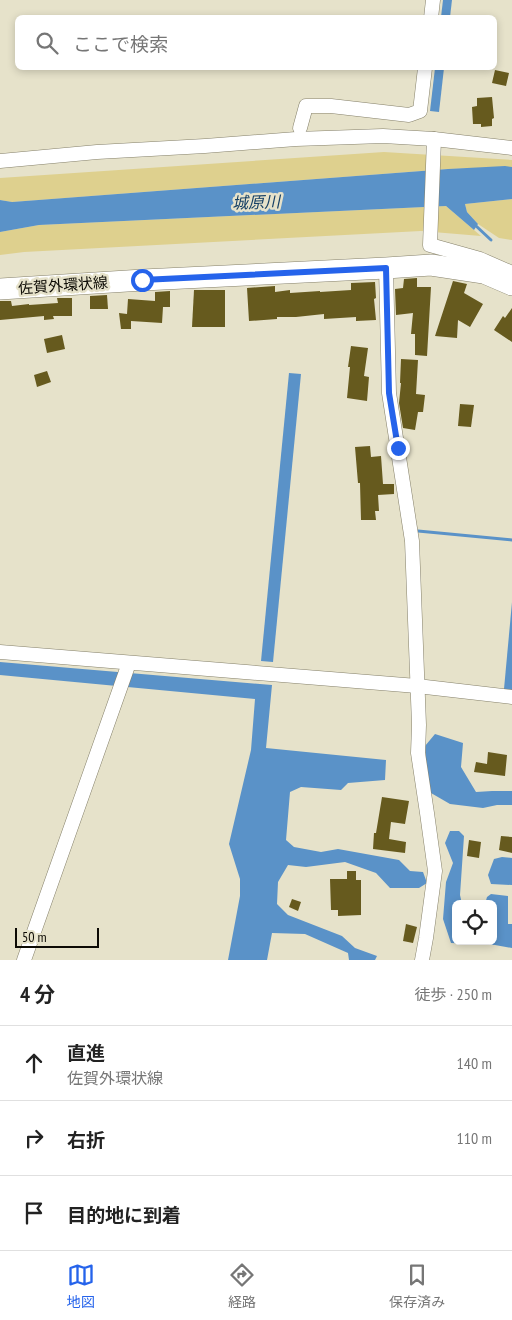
<!DOCTYPE html>
<html lang="ja">
<meta charset="utf-8">
<style>
body{margin:0;font-family:"PT Sans Narrow","Noto Sans JP",sans-serif;background:#f2f2f2;color:#222}
.controls{position:absolute;right:15px;bottom:15px;display:grid;overflow:hidden;border-radius:8px;box-shadow:0 2px 8px #0003}
.controls button{width:45px;height:45px;display:grid;place-items:center;padding:0;border:0;border-bottom:1px solid #e0e0e0;background:#fff;color:#222;font:25px sans-serif}
.scale{position:absolute;left:15px;bottom:12px;width:84px;box-sizing:border-box;padding-left:5px;border:2px solid #0d0b05;border-top:0;font-size:14px;line-height:18px;white-space:nowrap;color:#0d0b05;-webkit-text-stroke:4px #e6e2ca;paint-order:stroke}
.stop{position:absolute;width:15px;height:15px;margin:-11px;border:4px solid #2563eb;border-radius:50%;background:#fff}
.stop.end{background:#2563eb;border-color:#fff;box-shadow:0 1px 5px #0008}
.list{margin:0;padding:0;list-style:none}
h2{display:flex;justify-content:space-between;align-items:center;height:65px;margin:0;padding:0 20px;font-size:21px}
h2 small{font-size:16px;font-weight:400;color:#767676}
.list li{display:grid;grid-template-columns:32px 1fr auto;gap:15px;align-items:center;box-sizing:border-box;height:75px;padding:0 20px;border-top:1px solid #e0e0e0}
.list b{display:block;font-size:19px;white-space:nowrap}
.list p{margin:0;font-size:16px;white-space:nowrap;color:#767676}
.list em{font-size:16px;font-style:normal;color:#767676}
.icon{flex:none;width:28px;height:28px;fill:none;stroke:currentColor;stroke-width:2;stroke-linecap:round;stroke-linejoin:round}
.map{position:relative;flex:none;width:512px;height:960px;overflow:hidden}
.search{position:absolute;background:#fff;box-shadow:0 2px 8px #0003;left:15px;right:15px;top:15px;height:55px;display:flex;align-items:center;gap:12px;box-sizing:border-box;padding:0 18px;border-radius:8px;color:#767676;font-size:19px}
.sheet{height:290px;background:#fff}
nav{display:flex;justify-content:space-around;align-items:center;box-sizing:border-box;height:70px;border-top:1px solid #e0e0e0;background:#fff;font-size:14px;color:#767676}
nav a{display:grid;justify-items:center;gap:2px}
nav .on{color:#2563eb}
.map>svg:first-child{display:block}
.green{fill:#ded08e}
.water{fill:#5a92c8}
.lines{fill:none;stroke-linecap:round;stroke-linejoin:round}
.stream{stroke:#5a92c8;stroke-width:3}
.building{fill:#665a1e}
.street-casing{stroke:#85806a;stroke-width:15}
.primary-casing{stroke:#85806a;stroke-width:22}
.street{stroke:#fff;stroke-width:14}
.primary{stroke:#fff;stroke-width:21}
.route{stroke:#2563eb;stroke-width:6}
.labels{text-anchor:middle;dominant-baseline:central;stroke-width:5;stroke-linejoin:round;paint-order:stroke}
.street-label{font-size:15px;fill:#0d0b05;stroke:#e6e2ca}
.water-label{font-size:16px;font-style:italic;fill:#164065;stroke:#e6e2ca}
</style>
<div class="map">
<svg width="512" height="960" viewBox="0 0 512 960">
<rect width="100%" height="100%" fill="#e6e2ca"/>
<g class="green">
<polygon points="384,152 498,159 512,160 512,167 448,169 12,202 0,200 0,178"/>
<polygon points="512,199 512,240 499,238 478,224 467,212 465,204"/>
<polygon points="446,206 481,236 421,231 24,252 0,255 0,232 39,225"/>
</g>
<g class="water">
<polygon points="443,0 452,0 450,17 441,17"/>
<polygon points="435,68 444,68 439,112 430,111"/>
<polygon points="505,166 512,167 512,199 465,204 467,212 478,224 474,230 446,206 39,225 0,232 0,200 12,202 448,169"/>
<polygon points="289,373 301,374 273,662 261,661"/>
<polygon points="512,602 512,690 504,689"/>
<polygon points="0,662 272,685 266,748 386,760 385,780 348,783 341,790 301,787 290,792 286,840 294,847 321,852 338,849 399,860 410,871 423,872 427,883 419,888 390,888 376,873 345,862 306,867 288,865 278,882 277,904 288,915 342,936 355,948 377,956 375,960 349,960 348,953 305,934 272,933 267,960 228,960 240,896 240,879 229,844 251,750 255,699 0,675"/>
<polygon points="435,734 463,743 461,767 476,792 492,791 512,791 512,805 497,805 483,808 450,804 431,793 427,776 425,746"/>
<polygon points="450,831 459,831 464,836 460,895 462,904 456,904 456,941 493,941 493,904 485,904 487,897 491,894 508,896 508,924 512,924 512,948 495,945 451,943 443,919 446,882 453,863 445,843"/>
<polygon points="502,857 512,858 512,885 491,884 488,875 494,859"/>
</g>
<g class="lines">
<g class="stream">
<polyline points="475,225 491,240"/>
<polyline points="418,531 512,540"/>
</g>
</g>
<g class="building">
<polygon points="495,70 509,73 506,86 492,83"/>
<polygon points="492,97 494,118 492,119 492,126 481,127 481,124 473,124 472,107 477,106 477,98"/>
<polygon points="417,278 417,287 431,287 427,356 415,355 415,334 411,334 413,313 396,315 395,289 403,288 404,279"/>
<polygon points="453,281 467,284 464,293 483,304 470,327 458,320 457,338 435,336"/>
<polygon points="375,282 376,298 374,299 376,320 356,321 356,317 324,319 324,314 296,317 277,317 277,319 249,321 247,288 275,286 275,292 290,290 290,293 320,291 320,292 351,290 351,283"/>
<polygon points="194,290 225,290 225,327 192,327"/>
<polygon points="170,291 170,307 163,307 162,323 131,321 131,329 121,329 119,313 127,314 128,299 155,301 155,292"/>
<polygon points="107,295 108,309 90,309 90,296"/>
<polygon points="57,298 72,298 72,316 53,316 54,319 44,320 44,316 0,320 0,301 11,301 12,306 29,304 29,305 58,303"/>
<polygon points="512,308 512,342 494,330 503,316 505,318"/>
<polygon points="62,335 65,349 47,353 44,339"/>
<polygon points="351,346 368,348 364,376 369,377 367,401 347,398 350,367 348,367"/>
<polygon points="401,359 418,360 416,394 425,395 423,412 418,412 415,430 403,428 399,403 401,383 400,383"/>
<polygon points="47,371 51,382 37,387 34,375"/>
<polygon points="460,404 474,405 471,427 458,426"/>
<polygon points="370,446 371,457 381,456 383,484 394,484 394,494 378,495 379,511 375,511 376,520 361,520 360,483 358,483 355,447"/>
<polygon points="488,752 507,755 505,776 474,772 476,762 487,764"/>
<polygon points="382,797 409,801 405,824 391,822 389,839 406,842 405,853 373,849 374,833 376,833"/>
<polygon points="501,836 512,837 512,853 499,850"/>
<polygon points="469,840 481,842 479,858 467,856"/>
<polygon points="347,871 356,871 356,880 361,880 361,915 338,916 338,910 331,910 330,879 347,879"/>
<polygon points="292,899 301,902 298,911 289,907"/>
<polygon points="406,924 417,927 413,943 403,941"/>
</g>
<g class="lines">
<g class="street-casing">
<g id="street">
<polyline points="431,18 433,0"/>
<polyline points="300,128 306,106 331,106 409,115 420,111 425,68"/>
<polyline points="434,139 430,245 480,259 512,273"/>
<polyline points="0,161 97,152 205,146 296,139 383,136 434,139 512,148"/>
<polyline points="386,268 389,393 412,541 419,725 418,753 427,813 435,871 426,938 422,960"/>
<polyline points="0,652 417,686 512,697"/>
<polyline points="24,960 129,663"/>
</g>
</g>
<g class="primary-casing">
<polyline id="primary" points="0,289 143,280 386,268 431,265 484,273 512,285"/>
</g>
<use href="#street" class="street"/>
<use href="#primary" class="primary"/>
</g>
<g class="lines">
<polyline class="route" points="142,280 386,268 389,393 398,448"/>
</g>
<g class="labels">
<g class="street-label">
<text transform="translate(63 285) rotate(-4)">佐賀外環状線</text>
</g>
<g class="water-label">
<text transform="translate(256 202) rotate(-2)">城原川</text>
</g>
</g>
</svg>
<div class="controls">
<button><svg class="icon" aria-label="locate" viewBox="0 0 24 24"><circle cx="12" cy="12" r="6"/><path d="M12 2v4M12 18v4M2 12h4M18 12h4"/></svg></button>
</div>
<div class="scale">50 m</div>
<div class="stop" style="left:142px;top:280px"></div>
<div class="stop end" style="left:398px;top:448px"></div>
<div class="search"><svg class="icon" aria-label="search" viewBox="0 0 24 24"><circle cx="10" cy="10" r="6"/><path d="M15 15l6 6"/></svg>ここで検索</div>
</div>
<section class="sheet">
<h2>4 分<small>徒歩 · 250 m</small></h2>
<ul class="list">
<li><svg class="icon" aria-label="ahead" viewBox="0 0 24 24"><path d="M12 20V5M6 11l6-6 6 6"/></svg><div><b>直進</b><p>佐賀外環状線</p></div><em>140 m</em></li>
<li><svg class="icon" aria-label="right" viewBox="0 0 24 24"><path d="M7 20v-9h11M14 6l5 5-5 5"/></svg><div><b>右折</b></div><em>110 m</em></li>
<li><svg class="icon" aria-label="arrive" viewBox="0 0 24 24"><path d="M6 21V4h12l-3 4 3 4H6"/></svg><div><b>目的地に到着</b></div></li>
</ul>
</section>
<nav>
<a class="on"><svg class="icon" aria-label="map" viewBox="0 0 24 24"><path d="M3 6l6-2 6 2 6-2v14l-6 2-6-2-6 2zM9 4v14M15 6v14"/></svg>地図</a>
<a><svg class="icon" aria-label="directions" viewBox="0 0 24 24"><path d="M12 3l9 9-9 9-9-9zM9 14v-3h6M13 9l2 2-2 2"/></svg>経路</a>
<a><svg class="icon" aria-label="saved" viewBox="0 0 24 24"><path d="M7 4h10v16l-5-4-5 4z"/></svg>保存済み</a>
</nav>
